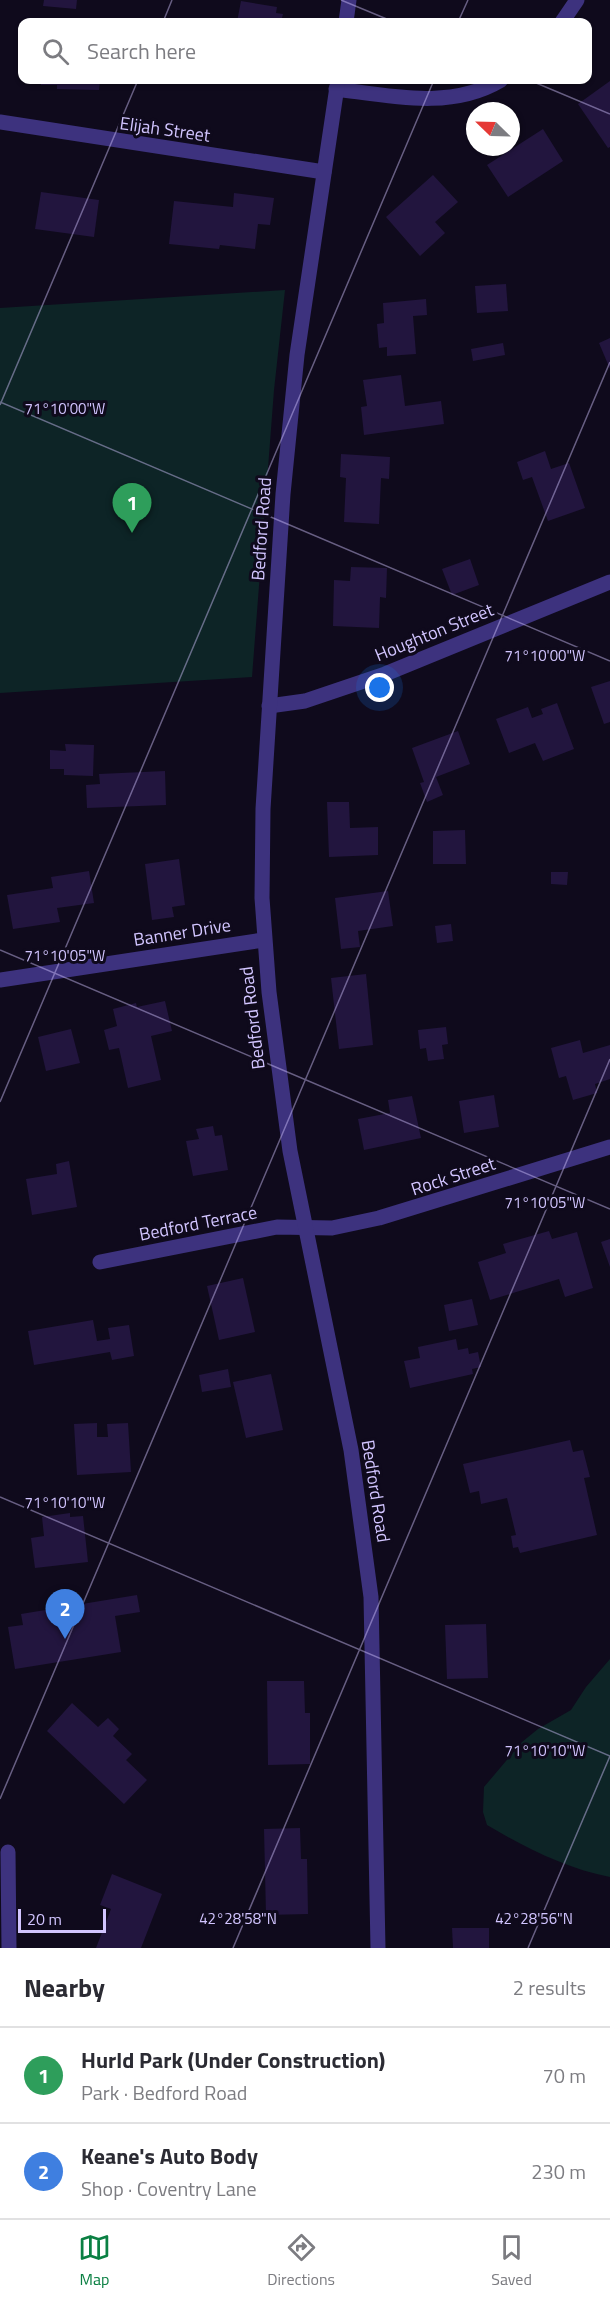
<!DOCTYPE html>
<meta charset="utf-8">
<style>
body{margin:0;font-family:"Titillium Web",sans-serif;background:#f2f2f3;color:#2b2b33}
.compass{position:absolute;left:466px;top:102px;width:54px;height:54px;border-radius:50%;background:#fff;box-shadow:0 2px 4px #0004;rotate:293deg}
.scale{position:absolute;left:18px;bottom:15px;width:88px;box-sizing:border-box;padding-left:6px;border:3px solid #d2c5ff;border-top:0;font-size:16px;line-height:21px;white-space:nowrap;color:#d2c5ff;-webkit-text-stroke:4px #0f0a1c;paint-order:stroke}
.you{position:absolute;left:380px;top:688px;width:21px;height:21px;margin:-15px;border:4px solid #fff;border-radius:50%;background:#1a73e8;box-shadow:0 0 0 9px #1a73e833}
.badge{display:grid;place-items:center;width:39px;height:39px;border-radius:50%;background:#0b8043;color:#fff;font-size:20px;font-weight:700}
.pin{position:absolute;translate:-50% -50px;filter:drop-shadow(0 2px 3px #0008)}
.pin::after{content:'';position:absolute;top:32px;width:21px;height:18px;background:inherit;clip-path:polygon(0 0,100% 0,50% 100%)}
.list{margin:0;padding:0;list-style:none}
h2{display:flex;justify-content:space-between;align-items:center;height:78px;margin:0;padding:0 24px;font-size:26px}
h2 small{font-size:20px;font-weight:400;color:#7c7c81}
.list li{display:grid;grid-template-columns:39px 1fr auto;gap:18px;align-items:center;box-sizing:border-box;height:96px;padding:0 24px;border-top:2px solid #e1e1e2}
.list b{display:block;font-size:22px;white-space:nowrap}
.list p{margin:0;font-size:20px;white-space:nowrap;color:#7c7c81}
.list em{font-size:20px;font-style:normal;color:#7c7c81}
.icon{flex:none;width:33px;height:33px;fill:none;stroke:currentColor;stroke-width:2;stroke-linecap:round;stroke-linejoin:round}
.map{position:relative;flex:none;width:610px;height:1948px;overflow:hidden}
.search{position:absolute;background:#fff;box-shadow:0 2px 4px #0004;left:18px;right:18px;top:18px;height:66px;display:flex;align-items:center;gap:15px;box-sizing:border-box;padding:0 21px;border-radius:12px;color:#7c7c81;font-size:22px}
.sheet{height:270px;background:#fff}
nav{display:flex;justify-content:space-around;align-items:center;box-sizing:border-box;height:84px;border-top:2px solid #e1e1e2;background:#fff;font-size:16px;color:#7c7c81}
nav a{display:grid;justify-items:center;gap:3px}
nav .on{color:#0b8043}
.map>svg:first-child{display:block}
.green{fill:#0d2426}
.building{fill:#22153e}
.lines{fill:none;stroke-linecap:round;stroke-linejoin:round}
.minor{stroke:#3d327e;stroke-width:15}
.tertiary{stroke:#3d327e;stroke-width:15}
.ticks{fill:none;stroke:#d2c5ff;stroke-width:1.5;stroke-opacity:0.45}
.labels{text-anchor:middle;dominant-baseline:central;stroke-width:6;stroke-linejoin:round;paint-order:stroke}
.street-label{font-size:18px;fill:#d2c5ff;stroke:#0f0a1c}
.ticks-label{font-size:15px;text-anchor:middle;fill:#d2c5ff;stroke:#0f0a1c;stroke-width:6;stroke-linejoin:round;paint-order:stroke}
</style>
<div class="map">
<svg width="610" height="1948" viewBox="0 0 610 1948">
<rect width="100%" height="100%" fill="#0f0a1c"/>
<g class="green">
<polygon points="285,290 274,390 252,677 0,693 0,308"/>
<path d="M610 1659V1877C567 1869 524 1847 487 1825L483 1812 484 1787 522 1742 538 1729 571 1710 586 1687Z"/>
</g>
<g class="building">
<polygon points="44,0 77,0 76,9 43,6"/>
<polygon points="241,1 277,7 276,13 283,14 281,22 237,22"/>
<polygon points="41,80 100,80 99,90 57,89 57,85 41,85"/>
<polygon points="610,81 610,147 608,148 578,104"/>
<polygon points="543,129 563,161 508,197 487,165"/>
<polygon points="433,175 458,202 435,222 445,233 420,256 386,217"/>
<polygon points="41,192 99,200 94,237 35,229"/>
<polygon points="234,193 274,198 270,225 258,224 255,249 220,245 219,249 169,244 174,201 233,207"/>
<polygon points="506,284 508,311 477,313 475,286"/>
<polygon points="426,299 427,315 413,316 416,354 387,356 387,347 379,348 377,324 384,323 383,303"/>
<polygon points="610,338 610,369 599,343"/>
<polygon points="503,343 505,355 473,361 471,349"/>
<polygon points="401,375 405,406 441,401 444,424 364,435 361,407 367,406 363,380"/>
<polygon points="545,451 551,469 569,463 585,508 548,521 532,477 523,480 517,462"/>
<polygon points="341,454 390,457 389,479 381,478 379,524 344,522 346,478 340,477"/>
<polygon points="470,559 479,585 452,595 442,569"/>
<polygon points="351,567 387,568 386,598 380,597 379,628 333,626 334,580 350,581"/>
<polygon points="610,681 610,722 604,724 591,687"/>
<polygon points="557,703 574,749 543,761 535,743 509,753 496,719 528,707 532,718 543,714 541,709"/>
<polygon points="458,731 470,764 436,777 443,795 427,802 420,783 424,782 412,748"/>
<polygon points="65,744 94,745 93,776 64,775 64,769 50,769 50,750 66,751"/>
<polygon points="165,771 166,805 87,808 86,785 100,784 99,774"/>
<polygon points="327,802 349,802 350,828 378,827 378,855 329,857"/>
<polygon points="465,830 466,864 433,864 433,831"/>
<polygon points="179,859 185,905 172,907 174,917 152,920 145,864"/>
<polygon points="89,871 94,903 57,908 60,922 13,929 7,895 53,888 51,877"/>
<polygon points="551,872 568,872 567,885 551,884"/>
<polygon points="388,891 393,926 358,931 360,947 341,949 335,898"/>
<polygon points="451,924 453,941 437,943 435,926"/>
<polygon points="366,974 373,1045 339,1049 331,978"/>
<polygon points="165,1001 172,1031 151,1036 161,1080 128,1088 119,1048 109,1050 104,1030 117,1026 113,1009 136,1003 137,1007"/>
<polygon points="446,1027 448,1044 442,1045 444,1059 428,1061 426,1048 420,1049 418,1030"/>
<polygon points="71,1029 80,1063 46,1071 38,1037"/>
<polygon points="580,1040 583,1053 610,1045 610,1079 595,1084 597,1093 573,1100 566,1076 559,1078 551,1048"/>
<polygon points="494,1095 499,1127 464,1133 459,1101"/>
<polygon points="412,1096 421,1138 364,1150 358,1119 390,1113 388,1100"/>
<polygon points="213,1126 215,1136 222,1135 228,1170 193,1176 186,1141 199,1139 196,1129"/>
<polygon points="69,1161 77,1207 32,1215 26,1179 57,1174 56,1164"/>
<polygon points="549,1231 552,1239 577,1232 593,1288 565,1297 559,1279 490,1300 478,1262 506,1253 503,1244"/>
<polygon points="610,1239 610,1267 601,1242"/>
<polygon points="243,1278 255,1332 219,1340 207,1286"/>
<polygon points="472,1299 478,1325 449,1331 444,1305"/>
<polygon points="93,1320 97,1341 110,1339 108,1328 129,1325 134,1356 112,1360 110,1352 34,1365 28,1331"/>
<polygon points="456,1339 458,1350 468,1348 469,1354 478,1352 481,1367 472,1369 473,1374 410,1388 404,1361 420,1358 418,1347"/>
<polygon points="228,1369 231,1387 202,1392 199,1375"/>
<polygon points="271,1374 283,1430 246,1438 233,1382"/>
<polygon points="97,1423 97,1437 108,1437 107,1424 128,1423 131,1472 77,1475 74,1424"/>
<polygon points="570,1440 573,1452 583,1450 590,1477 584,1478 597,1535 520,1553 518,1547 513,1548 511,1536 516,1535 507,1498 481,1504 479,1491 470,1493 463,1464"/>
<polygon points="70,1513 70,1517 83,1516 88,1562 35,1568 31,1538 44,1536 42,1517"/>
<polygon points="137,1595 140,1612 115,1616 121,1652 15,1669 8,1627 23,1625 21,1614"/>
<polygon points="486,1624 488,1678 447,1679 445,1625"/>
<polygon points="267,1681 304,1681 305,1713 310,1713 310,1764 268,1765"/>
<polygon points="72,1703 98,1727 108,1718 119,1729 113,1736 132,1754 126,1760 147,1780 124,1804 47,1731"/>
<polygon points="300,1828 301,1859 307,1859 308,1914 266,1915 264,1829"/>
<polygon points="112,1874 162,1894 141,1948 96,1948 111,1909 100,1905"/>
<polygon points="452,1928 489,1928 489,1948 453,1948"/>
</g>
<g class="lines">
<g class="minor">
<polyline points="562,22 577,0"/>
<path d="M336 89C391 96 451 110 501 80"/>
<polyline points="0,122 324,172"/>
<polyline points="269,706 305,701 385,674 610,582"/>
<polyline points="0,980 263,940"/>
<polyline points="100,1262 277,1227 332,1228 379,1218 610,1147"/>
<polyline points="8,1852 9,1948"/>
</g>
<g class="tertiary">
<polyline points="346,22 349,0"/>
<polyline points="338,80 297,355 283,494 263,809 262,898 269,992 290,1151 351,1450 371,1597 378,1948"/>
</g>
</g>
<path class="ticks" d="M341 0 394 22M163 22 172 0M458 22 468 0M529 80 610 114M0 402 610 661M0 405 138 80M0 950 610 1209M0 1102 434 80M0 1497 610 1756M0 1799 610 362M233 1948 610 1059M528 1948 610 1756"/>
<g class="labels">
<g class="street-label">
<text transform="translate(165 129) rotate(8)">Elijah Street</text>
<text transform="translate(261 529) rotate(-86)">Bedford Road</text>
<text transform="translate(434 632) rotate(-22)">Houghton Street</text>
<text transform="translate(182 932) rotate(-9)">Banner Drive</text>
<text transform="translate(252 1018) rotate(-97)">Bedford Road</text>
<text transform="translate(453 1176) rotate(-18)">Rock Street</text>
<text transform="translate(198 1223) rotate(-11)">Bedford Terrace</text>
<text transform="translate(376 1491) rotate(81)">Bedford Road</text>
</g>
</g>
<g class="ticks-label">
<text x="65" y="414">71°10'00"W</text>
<text x="545" y="661">71°10'00"W</text>
<text x="65" y="961">71°10'05"W</text>
<text x="545" y="1208">71°10'05"W</text>
<text x="65" y="1508">71°10'10"W</text>
<text x="545" y="1756">71°10'10"W</text>
<text x="238" y="1924">42°28'58"N</text>
<text x="534" y="1924">42°28'56"N</text>
</g>
</svg>
<svg class="compass" viewBox="-18 -18 36 36"><path d="M0-13l5 13h-10z" fill="#e53935"/><path d="M0 13l5-13h-10z" fill="#7c7c81"/></svg>
<div class="scale">20 m</div>
<div class="you"></div>
<div class="pin badge" style="left:132px;top:533px;background:#2e9e5b">1</div>
<div class="pin badge" style="left:65px;top:1639px;background:#3f7fe0">2</div>
<div class="search"><svg class="icon" aria-label="search" viewBox="0 0 24 24"><circle cx="10" cy="10" r="6"/><path d="M15 15l6 6"/></svg>Search here</div>
</div>
<section class="sheet">
<h2>Nearby<small>2 results</small></h2>
<ul class="list">
<li><span class="badge" style="background:#2e9e5b">1</span><div><b>Hurld Park (Under Construction)</b><p>Park · Bedford Road</p></div><em>70 m</em></li>
<li><span class="badge" style="background:#3f7fe0">2</span><div><b>Keane's Auto Body</b><p>Shop · Coventry Lane</p></div><em>230 m</em></li>
</ul>
</section>
<nav>
<a class="on"><svg class="icon" aria-label="map" viewBox="0 0 24 24"><path d="M3 6l6-2 6 2 6-2v14l-6 2-6-2-6 2zM9 4v14M15 6v14"/></svg>Map</a>
<a><svg class="icon" aria-label="directions" viewBox="0 0 24 24"><path d="M12 3l9 9-9 9-9-9zM9 14v-3h6M13 9l2 2-2 2"/></svg>Directions</a>
<a><svg class="icon" aria-label="saved" viewBox="0 0 24 24"><path d="M7 4h10v16l-5-4-5 4z"/></svg>Saved</a>
</nav>
